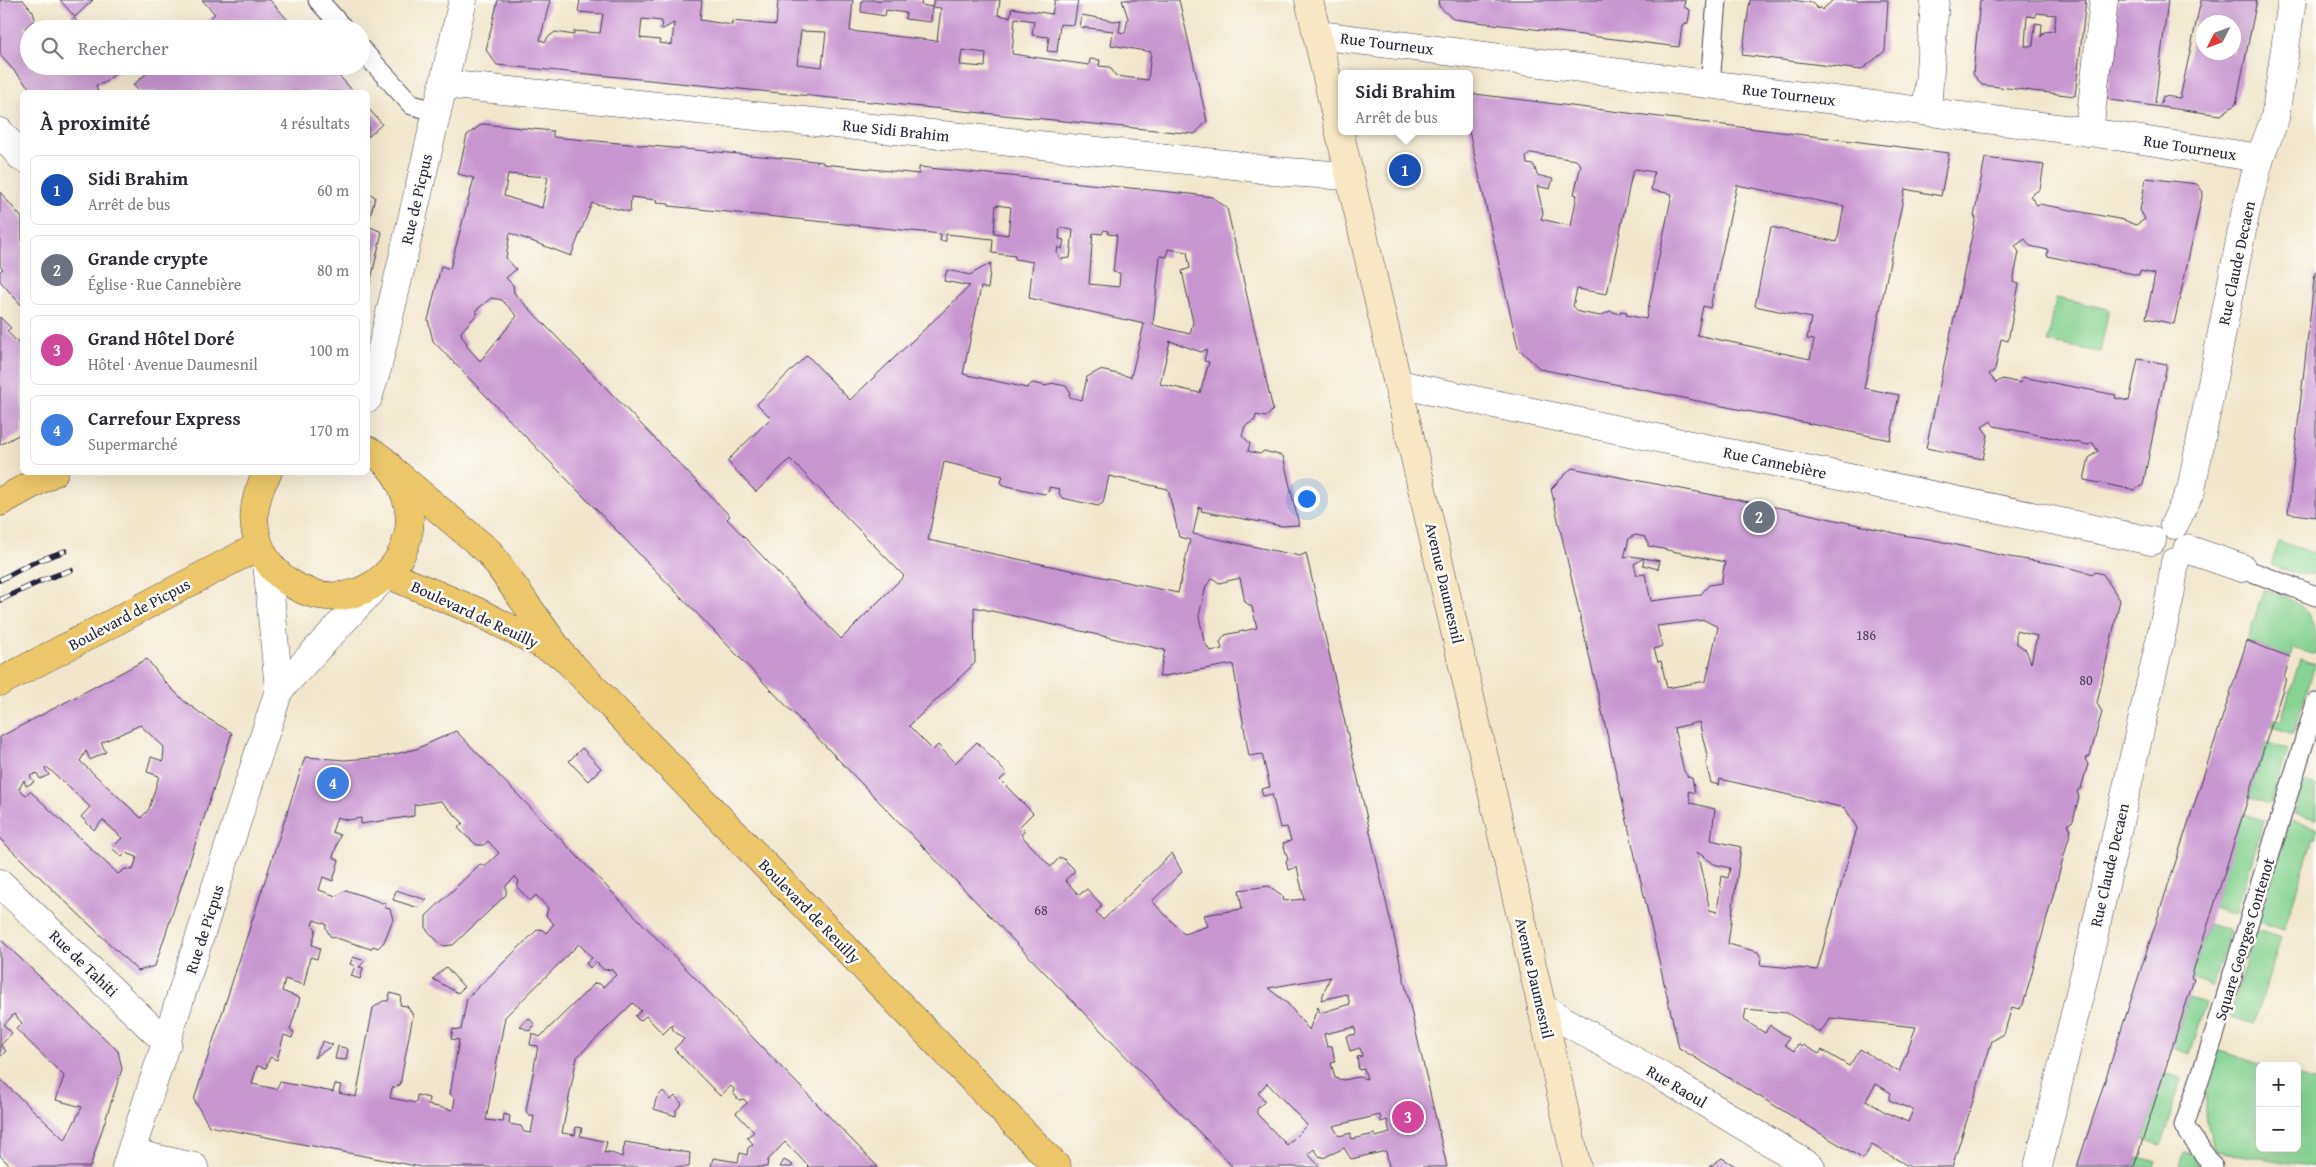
<!DOCTYPE html>
<html lang="fr">
<meta charset="utf-8">
<style>
body{margin:0;font-family:"Gentium Book Plus",serif;background:#f7f7f7;color:#2b2b33}
.controls{position:absolute;right:15px;bottom:15px;display:grid;overflow:hidden;border-radius:8px;box-shadow:0 5px 20px #0002}
.controls button{width:45px;height:45px;display:grid;place-items:center;padding:0;border:0;border-bottom:1px solid #e1e1e2;background:#fff;color:#2b2b33;font:25px sans-serif}
.compass{position:absolute;left:2196px;top:15px;width:45px;height:45px;border-radius:50%;background:#fff;box-shadow:0 5px 20px #0002;rotate:228deg}
.you{position:absolute;left:1306px;top:498px;width:18px;height:18px;margin:-12px;border:4px solid #fff;border-radius:50%;background:#1a73e8;box-shadow:0 0 0 8px #1a73e833}
.badge{display:grid;place-items:center;width:32px;height:32px;border-radius:50%;background:#7c3aed;color:#fff;font-size:16px;font-weight:700}
.pin{position:absolute;translate:-50% -50%;border:2px solid #fff;box-shadow:0 1px 5px #0006}
.popup{position:absolute;left:1338px;top:70px;width:135px;height:65px;box-sizing:border-box;display:grid;place-content:center;border-radius:8px;background:#fff;filter:drop-shadow(0 1px 4px #0005);font-size:16px;white-space:nowrap;color:#7c7c81}
.popup b{font-size:19px;color:#2b2b33}
.popup::after{content:'';position:absolute;left:50%;top:100%;margin-left:-10px;border:10px solid transparent;border-top-color:#fff}
.list{margin:0;padding:0;list-style:none}
h2{display:flex;justify-content:space-between;align-items:center;height:65px;margin:0;padding:0 20px;font-size:21px}
h2 small{font-size:16px;font-weight:400;color:#7c7c81}
.list li{display:grid;grid-template-columns:32px 1fr auto;gap:15px;align-items:center;box-sizing:border-box;height:70px;margin:0 10px 10px;padding:0 10px;border:1px solid #e1e1e2;border-radius:8px}
.list b{display:block;font-size:19px;white-space:nowrap}
.list p{margin:0;font-size:16px;white-space:nowrap;color:#7c7c81}
.list em{font-size:16px;font-style:normal;color:#7c7c81}
.icon{flex:none;width:28px;height:28px;fill:none;stroke:currentColor;stroke-width:2;stroke-linecap:round;stroke-linejoin:round}
.map{position:relative;flex:none;width:2316px;height:1167px;overflow:hidden}
.search{position:absolute;background:#fff;box-shadow:0 5px 20px #0002;left:20px;top:20px;width:350px;height:55px;display:flex;align-items:center;gap:12px;box-sizing:border-box;padding:0 18px;border-radius:28px;color:#7c7c81;font-size:19px}
.panel{position:absolute;background:#fff;box-shadow:0 5px 20px #0002;left:20px;top:90px;width:350px;height:385px;border-radius:8px}
.map>svg:first-child{display:block}
.green{fill:#86d392;stroke:#547a66}
.building{fill:#c895d1;fill-rule:evenodd}
.lines{fill:none;stroke-linecap:round;stroke-linejoin:round}
.service-casing{stroke:#413f51;stroke-width:21}
.minor-casing{stroke:#413f51;stroke-width:29}
.secondary-casing{stroke:#413f51;stroke-width:29}
.primary-casing{stroke:#413f51;stroke-width:29}
.service{stroke:#fff;stroke-width:19}
.minor{stroke:#fff;stroke-width:28}
.secondary{stroke:#f7e8c3;stroke-width:28}
.primary{stroke:#ecc669;stroke-width:28}
.rail-casing{stroke:#22223b;stroke-width:5.5}
.rail{stroke:#fdfcf7;stroke-width:4;stroke-dasharray:11;stroke-linecap:butt}
.labels{text-anchor:middle;dominant-baseline:central;stroke-width:5;stroke-linejoin:round;paint-order:stroke}
.number-label{font-size:14px;fill:#4c3f60}
.street-label{font-size:16px;fill:#22223b;stroke:#fdfcf7}
</style>
<div class="map">
<svg width="2316" height="1167" viewBox="0 0 2316 1167">
<rect width="100%" height="100%" fill="#fdfcf7"/>
<filter id="ink" filterUnits="userSpaceOnUse"><feTurbulence type="fractalNoise" baseFrequency=".02" numOctaves="2"/><feDisplacementMap in="SourceGraphic" scale="10" xChannelSelector="R" yChannelSelector="G"/><feConvolveMatrix kernelMatrix="1 2 1 2 8 2 1 2 1" color-interpolation-filters="sRGB"/></filter>
<filter id="wash" filterUnits="userSpaceOnUse"><feTurbulence type="fractalNoise" baseFrequency=".0096" numOctaves="4" result="noise"/><feDisplacementMap in="SourceGraphic" scale="20" xChannelSelector="R" yChannelSelector="G"/><feGaussianBlur stdDeviation="1.12" result="paint"/><feColorMatrix in="noise" values="0 0 0 0 0 0 0 0 0 0 0 0 0 0 0 0 0 1.4 0 .05"/><feComposite in="paint" operator="in"/></filter>
<g filter="url(#wash)">
<rect width="100%" height="100%" fill="#f1e6cc"/>
<g class="green">
<polygon points="2056,298 2109,309 2100,352 2048,342"/>
<polygon points="2279,541 2316,554 2316,574 2298,574 2271,565"/>
<path d="M2264 589C2305 604 2316 609 2316 655L2293 648 2290 657 2247 641Z"/>
<polygon points="2300,660 2315,665 2293,734 2271,726 2273,719 2281,720"/>
<polygon points="2266,742 2288,750 2270,804 2249,797"/>
<polygon points="2304,782 2316,786 2316,819 2294,813"/>
<polygon points="2243,813 2264,821 2235,914 2213,907"/>
<polygon points="2291,820 2316,828 2316,838 2313,838 2284,930 2258,922"/>
<polygon points="2208,924 2230,931 2212,986 2191,978"/>
<polygon points="2256,930 2281,938 2254,1024 2229,1016"/>
<polygon points="2188,998 2206,1003 2190,1054 2172,1048"/>
<path d="M2217 1050 2265 1066H2260V1148H2297V1076L2316 1082V1167L2215 1151C2200 1118 2206 1084 2217 1050Z"/>
<polygon points="2164,1074 2182,1079 2161,1145 2143,1139"/>
<polygon points="2184,1152 2195,1155 2199,1167 2180,1167"/>
<polygon points="2137,1157 2156,1161 2154,1167 2134,1167"/>
</g>
<g id="blocks">
<g class="building">
<polygon points="0,0 23,0 33,12 35,19 25,28 29,32 29,66 116,66 120,70 104,83 96,85 98,92 33,92 0,55"/>
<polygon points="60,0 93,0 75,17"/>
<polygon points="202,0 270,0 296,29 198,29 215,14"/>
<path d="M498 0H550L540 40 546 42 547 38 555 32 574 35V31L600 33 603 14 578 12 580 0H702L700 20 732 25V21L776 25 778 0H853L850 31 937 41 941 8 932 7 934 0H1000L998 15 1010 17 1012 8 1052 14 1055 0H1078L1074 25 1060 24 1057 52 1047 51 1049 37 1032 35 1034 21 1015 18 1012 54 1089 65 1090 59 1100 60 1099 66 1110 67 1116 76 1148 80 1151 52 1111 45 1113 31 1080 27 1082 15 1114 21 1121 20 1119 32 1125 33 1128 18 1122 0H1179L1207 121 1195 134 497 65 486 50ZM642 19 662 21 661 30 674 23 672 45 659 43 660 40 640 38ZM801 31 826 32 822 67 797 64ZM962 50 986 53 985 67 960 65Z"/>
<polygon points="862,0 922,0 921,5 932,7 931,22 905,19 906,13 886,10 885,16 861,12"/>
<polygon points="1438,0 1685,0 1684,7 1690,10 1688,23 1682,25 1679,47 1453,19 1439,6"/>
<polygon points="1750,0 1792,0 1812,3 1818,9 1820,7 1822,10 1833,0 1888,0 1885,51 1861,70 1742,55"/>
<path d="M1980 0H2086L2075 96 1982 85 1973 74ZM2036 13 2056 15 2054 31 2044 32 2041 37 2042 24 2035 23 2033 46H2025L2027 16 2036 17Z"/>
<path d="M2118 0H2168L2155 103 2161 104 2163 96 2180 98 2201 0H2257L2236 104 2221 115 2110 100 2107 97ZM2204 22H2234V52H2204Z"/>
<polygon points="74,18 83,29 61,29"/>
<polygon points="155,66 330,66 354,92 140,92 133,85"/>
<path d="M1475 94 1949 153 1941 196 1905 189 1864 388 1899 395 1890 440 1540 369 1518 348 1469 131V101ZM1531 153 1576 160 1581 165 1574 194 1577 195 1571 226 1541 219 1543 213 1537 186 1550 189 1553 179 1537 175 1534 165 1527 164 1526 157ZM1635 169 1654 172 1651 190 1672 194 1646 319 1626 315 1627 312 1620 311V314L1610 311 1600 316 1579 312 1573 306 1577 289 1607 294 1632 174ZM1737 185 1844 206 1837 242 1771 227 1755 306 1811 318 1807 339 1814 340 1810 359 1697 335 1703 306 1710 308Z"/>
<polygon points="368,108 382,124 368,137"/>
<path d="M482 124 553 131V137L815 161 823 162V164L919 174V167L1190 194 1212 197 1227 208 1273 410 1266 417 1256 415 1255 420 1245 426 1242 436 1250 443 1248 451 1260 454 1264 451 1283 456 1299 525 1282 526 1201 511 1202 508 1199 507 1193 534 1300 556 1306 553 1447 1167H1389L1386 1151 1351 1159 1344 1148 1323 1158 1322 1156 1320 1157 1314 1149 1308 1154 1320 1167H1233L433 341 428 320 441 266 450 269 474 178 458 174 467 135ZM508 174 548 177 542 208 504 196ZM631 197 657 200 656 203 669 204V206L941 234 940 241H946V234L993 239 992 253 1015 256V259L1033 262 1029 298 1144 324 1131 377 1100 370 1087 377 1082 400 1069 397 1070 391 1066 386 1051 383 1047 386 1032 383 1027 388 963 374 981 287 988 289 991 263 970 275 947 270 944 281 970 286 850 400 807 355 757 404 771 418 727 461 756 492 790 459 904 576 841 639 727 519 730 516 514 293 513 285 506 278 516 269 506 258 510 233 571 256 592 203 630 212ZM996 205 1011 207 1008 235 994 233ZM1060 228 1073 230 1070 258 1060 259 1057 253 1058 247 1062 249 1064 240 1059 239ZM1104 230 1108 231V234L1117 235 1113 272 1120 273 1119 287 1089 284 1093 233 1102 234ZM1168 249 1187 252 1190 268 1182 271 1193 322 1190 334 1153 325 1160 256 1167 257ZM491 298 502 300 517 316 480 361 466 345 467 343 462 337 461 332 478 313 475 311ZM1170 341 1201 352 1207 349 1204 361 1209 362 1200 393 1160 384ZM944 462 1003 476 1001 482 1003 485 1044 494 1049 491V487L1060 489 1059 493 1062 498 1098 506 1103 503 1109 476 1168 489 1179 537 1190 540 1178 593 928 540ZM1213 578 1219 583 1240 578 1245 602 1252 607 1257 628 1225 635 1220 642 1222 649 1210 651 1204 641 1199 616 1206 586ZM974 607 1165 650 1159 677 1233 664 1249 756 1262 754 1270 787 1261 789 1263 796 1272 794 1280 828 1287 827 1291 841 1283 843 1288 860 1286 861 1288 870 1297 867 1304 899 1284 901 1283 896 1269 886 1239 890 1242 909 1204 915 1208 926 1184 934 1152 901 1182 872 1172 853 1103 920 1096 912 1101 907V904L1087 889 1079 895 1065 880 1074 872V869L1063 858H1059L1051 867 1021 835 1025 831 1020 826 1033 813 1000 780 1007 774 977 742 955 763 938 745 933 750 909 726 975 663ZM1330 977 1321 1000 1347 994 1350 1004 1320 1013 1318 1007 1309 1030 1288 1004 1268 988ZM1355 1027 1356 1034 1346 1036 1350 1051 1360 1048 1362 1056 1357 1057 1359 1070 1364 1069 1367 1079 1359 1077 1344 1080 1335 1078 1331 1063 1335 1062 1332 1046 1327 1047 1324 1034ZM1267 1083 1307 1125 1287 1145 1257 1114V1109L1265 1101 1258 1093ZM1380 1115 1381 1122 1387 1120 1390 1133 1376 1137 1375 1134 1351 1139V1133L1339 1136 1333 1126Z"/>
<polygon points="1985,158 2044,165 2040,189 2030,196 2037,205 2039,204 2124,220 2136,225 2145,219 2140,210 2146,178 2197,184 2203,192 2174,324 2146,318 2155,274 2140,271 2139,275 2047,256 2048,250 2030,246 2025,239 2015,246 2019,252 2013,282 2019,284 2008,341 2001,339 1995,370 1989,374 1996,383 2002,379 2021,383 2022,377 2116,395 2115,398 2129,401 2138,359 2167,364 2143,485 2135,490 2084,480 2089,458 2098,451 2092,442 2089,445 1994,426 1991,421 1982,427 1988,435 1983,459 1926,448 1976,217 1974,217"/>
<polygon points="0,192 22,218 22,306 0,281 0,271 3,269 0,266"/>
<polygon points="368,192 375,197 368,225"/>
<polygon points="368,226 382,232 368,292"/>
<polygon points="2315,272 2316,272 2316,517 2288,513"/>
<polygon points="0,317 11,328 7,331 19,344 22,341 22,433 0,445"/>
<path d="M1572 468 1786 509 1908 536 1930 539 2009 557 2055 564 2094 574V572L2103 574 2120 600 2097 703 2102 712 2090 756 2085 759 2088 764 2081 788 2077 791 2079 797 2073 821 2068 824 2071 830 2023 1005 2019 1009 2012 1007 2004 1034 1992 1041 1952 1167H1910L1872 1145 1863 1159 1679 1048 1551 489ZM1635 535 1645 537V539L1648 541V546L1725 562 1721 583 1709 585 1700 595 1651 601 1645 574 1637 575 1634 564 1644 558 1643 565 1658 569 1660 561 1632 556 1624 558 1629 538ZM1704 620 1718 627 1706 681 1667 688 1661 661 1658 662 1654 649 1662 646 1657 626ZM2016 631 2037 636 2031 663 2026 650 2016 643ZM1699 722 1707 755 1706 764 1711 783 1719 785 1720 779 1845 808 1857 828 1817 970 1760 965 1761 958 1758 952 1728 944 1741 847 1711 840 1715 809 1691 803 1688 791 1695 793 1692 778 1688 777 1684 771 1674 728ZM1697 852 1714 864 1730 868 1728 878 1722 876 1717 912 1710 910ZM1746 1009 1787 1013 1820 1033 1830 1018 1916 1027 1899 1072 1860 1049 1849 1066 1822 1050 1819 1054 1803 1045 1802 1047 1798 1044 1794 1051 1785 1045 1789 1038 1770 1025 1765 1033 1744 1020ZM1876 1084 1891 1093 1889 1100 1913 1110 1908 1122 1885 1112 1866 1100Z"/>
<polygon points="2247,641 2290,657 2284,678 2286,679 2191,978 2194,979 2134,1167 2077,1167"/>
<path d="M147 659 164 681 184 701 207 718 232 733 155 966 138 971 0 839V737ZM140 725 164 747 163 761 151 757 147 772 159 776 149 809 141 818 80 761 86 751 90 760 106 752 101 743ZM47 767 90 807 81 817 94 830 103 820 122 838 112 848 122 857 126 853 137 857 133 870 125 869 118 874 30 791 26 795 19 789 24 780 26 786 34 782 30 776 37 773 40 779 49 775 45 769Z"/>
<path d="M456 731 550 828 878 1167H809L785 1142 768 1160 767 1167H711L713 1158 738 1162 740 1153 747 1155 748 1148 753 1144 747 1137 754 1132 736 1113 747 1103 744 1099 739 1100 733 1093 734 1089 731 1086 720 1096 674 1049 684 1039 673 1030 672 1025 663 1034 646 1016 640 1021 635 1016 641 1011 633 1003 577 1057 562 1133 575 1135 576 1127 582 1128 580 1136 607 1142 604 1153 609 1152 622 1157 625 1142 690 1153 689 1167H421L209 1126 194 1100 305 757 345 760 382 757 416 749ZM441 801 463 823 458 828 465 835 477 845H484L488 841 499 853 485 866 480 864 426 916V929L442 946 453 945 506 895V886L515 877 519 881 517 887 530 901 536 895 548 908 546 916 554 924 546 933 543 930 538 929 467 998 461 1030 453 1029 451 1039 459 1040 450 1094 455 1098 453 1110 428 1105 429 1098 417 1095 416 1103 390 1098 392 1088 400 1085 413 1015 407 1006 400 1005 401 996 390 993 388 1001H383L373 1008 356 1097 339 1093 341 1085 335 1084 333 1092 280 1082 276 1089 252 1084 257 1066 266 1068 270 1057 277 1060 284 1035 292 1038 294 1032 290 1030 300 998 282 991 285 979 304 985 310 957 317 959 320 948 312 945 316 929 312 925 314 920 326 924V928L330 936 371 949 373 946 378 948 384 942 393 919 390 909 385 908 386 904 346 890 336 896 319 890 323 877 333 881 339 860 333 857 340 835 332 832 337 817 348 820 361 818V824L414 816V805ZM579 944 592 958 586 963 590 968 596 962 604 970 611 969 616 975 603 987 600 984 595 983 540 1037 532 1033 530 1045 538 1046 526 1111 529 1116H534L531 1133 524 1132 521 1126 509 1124 510 1116 504 1114 503 1122 486 1120 505 1017Z"/>
<polygon points="582,748 601,768 588,781 569,761"/>
<polygon points="396,890 405,893 427,900 419,908 393,900"/>
<polygon points="0,939 118,1051 122,1069 90,1167 12,1167 0,1156 0,1079 65,1140 82,1107 56,1100 64,1076 16,1029 22,1023 14,1014 4,1025 12,1033 1,1045 6,1051 0,1057"/>
<polygon points="353,957 365,961 359,967 363,968 360,979 351,976 355,966 350,964"/>
<polygon points="446,967 464,987 458,993 433,979"/>
<polygon points="529,1018 535,1025 529,1031 520,1026"/>
<polygon points="323,1041 333,1045 314,1058"/>
<polygon points="338,1046 348,1049 346,1060 335,1059"/>
<polygon points="663,1091 671,1100 675,1096 682,1104 676,1110 676,1116 654,1109 656,1099"/>
<polygon points="1722,1158 1737,1167 1709,1167"/>
<polygon points="784,1160 793,1165 792,1167 780,1167"/>
</g>
</g>
</g>
<g filter="url(#ink)">
<use href="#blocks" fill-opacity="0" stroke="#413f51" stroke-width="1"/>
<g class="lines">
<g class="service-casing">
<g id="service">
<polyline points="318,0 344,29"/>
<polyline points="361,49 412,105 436,111"/>
<polyline points="1710,84 1717,0"/>
<polyline points="2242,568 2316,596"/>
<polyline points="2213,1167 2184,1126 2212,1042 2316,703"/>
</g>
</g>
<g class="minor-casing">
<g id="minor">
<polyline points="1318,35 2089,132 2260,158"/>
<polyline points="443,84 1235,165 1272,171 1349,176"/>
<polyline points="1927,111 1935,0"/>
<polyline points="0,132 22,158"/>
<polyline points="2089,132 2104,0"/>
<polyline points="1398,384 2152,541"/>
<polyline points="368,398 377,369 463,0"/>
<polyline points="2174,525 2191,490 2246,210 2260,158 2275,118 2292,0"/>
<polyline points="2187,549 2242,568"/>
<polyline points="279,690 384,577"/>
<polyline points="0,883 167,1043"/>
<polyline points="1542,1008 1668,1080 1811,1167"/>
<polyline points="131,1153 194,1167"/>
<polyline points="126,1167 279,690 267,562"/>
<polyline points="2038,1167 2092,943 2170,596 2175,562"/>
</g>
</g>
<g class="secondary-casing">
<polyline id="secondary" points="1309,0 1542,1008 1577,1167"/>
</g>
<g class="primary-casing">
<g id="primary">
<path d="M268 472C214 563 334 643 395 564 406 549 412 528 409 510 404 484 392 462 368 450"/>
<polyline points="396,473 489,552 563,656 1057,1167"/>
<polyline points="0,502 54,472"/>
<polyline points="387,574 476,611 560,654"/>
<polyline points="0,682 259,546"/>
</g>
</g>
<use href="#service" class="service"/>
<use href="#minor" class="minor"/>
<use href="#secondary" class="secondary"/>
<use href="#primary" class="primary"/>
<g class="rail-casing">
<g id="rail">
<polyline points="0,580 32,563 65,551"/>
<polyline points="0,600 43,580 71,570"/>
</g>
</g>
<use href="#rail" class="rail"/>
</g>
</g>
<g class="labels">
<g class="number-label">
<text x="1866" y="635">186</text>
<text x="2086" y="680">80</text>
<text x="1041" y="910">68</text>
</g>
<g class="street-label">
<text transform="translate(1387 43) rotate(7)">Rue Tourneux</text>
<text transform="translate(1789 94) rotate(7)">Rue Tourneux</text>
<text transform="translate(896 130) rotate(6)">Rue Sidi Brahim</text>
<text transform="translate(2190 147) rotate(9)">Rue Tourneux</text>
<text transform="translate(416 199) rotate(-77)">Rue de Picpus</text>
<text transform="translate(2236 263) rotate(-78)">Rue Claude Decaen</text>
<text transform="translate(1775 462) rotate(12)">Rue Cannebière</text>
<text transform="translate(1445 583) rotate(77)">Avenue Daumesnil</text>
<text transform="translate(129 614) rotate(-28)">Boulevard de Picpus</text>
<text transform="translate(475 614) rotate(25)">Boulevard de Reuilly</text>
<text transform="translate(2109 865) rotate(-77)">Rue Claude Decaen</text>
<text transform="translate(810 911) rotate(46)">Boulevard de Reuilly</text>
<text transform="translate(204 929) rotate(-72)">Rue de Picpus</text>
<text transform="translate(2244 939) rotate(-73)">Square Georges Contenot</text>
<text transform="translate(84 963) rotate(44)">Rue de Tahiti</text>
<text transform="translate(1535 978) rotate(77)">Avenue Daumesnil</text>
<text transform="translate(1677 1086) rotate(31)">Rue Raoul</text>
</g>
</g>
</svg>
<div class="controls">
<button>+</button>
<button>−</button>
</div>
<svg class="compass" viewBox="-18 -18 36 36"><path d="M0-13l5 13h-10z" fill="#e53935"/><path d="M0 13l5-13h-10z" fill="#7c7c81"/></svg>
<div class="you"></div>
<div class="pin badge" style="left:1405px;top:170px;background:#1a4fb4">1</div>
<div class="popup"><b>Sidi Brahim</b>Arrêt de bus</div>
<div class="pin badge" style="left:1759px;top:517px;background:#6b7280">2</div>
<div class="pin badge" style="left:1408px;top:1117px;background:#d1479c">3</div>
<div class="pin badge" style="left:333px;top:783px;background:#3f7fe0">4</div>
<div class="search"><svg class="icon" aria-label="search" viewBox="0 0 24 24"><circle cx="10" cy="10" r="6"/><path d="M15 15l6 6"/></svg>Rechercher</div>
<section class="panel">
<h2>À proximité<small>4 résultats</small></h2>
<ul class="list">
<li><span class="badge" style="background:#1a4fb4">1</span><div><b>Sidi Brahim</b><p>Arrêt de bus</p></div><em>60 m</em></li>
<li><span class="badge" style="background:#6b7280">2</span><div><b>Grande crypte</b><p>Église · Rue Cannebière</p></div><em>80 m</em></li>
<li><span class="badge" style="background:#d1479c">3</span><div><b>Grand Hôtel Doré</b><p>Hôtel · Avenue Daumesnil</p></div><em>100 m</em></li>
<li><span class="badge" style="background:#3f7fe0">4</span><div><b>Carrefour Express</b><p>Supermarché</p></div><em>170 m</em></li>
</ul>
</section>
</div>
